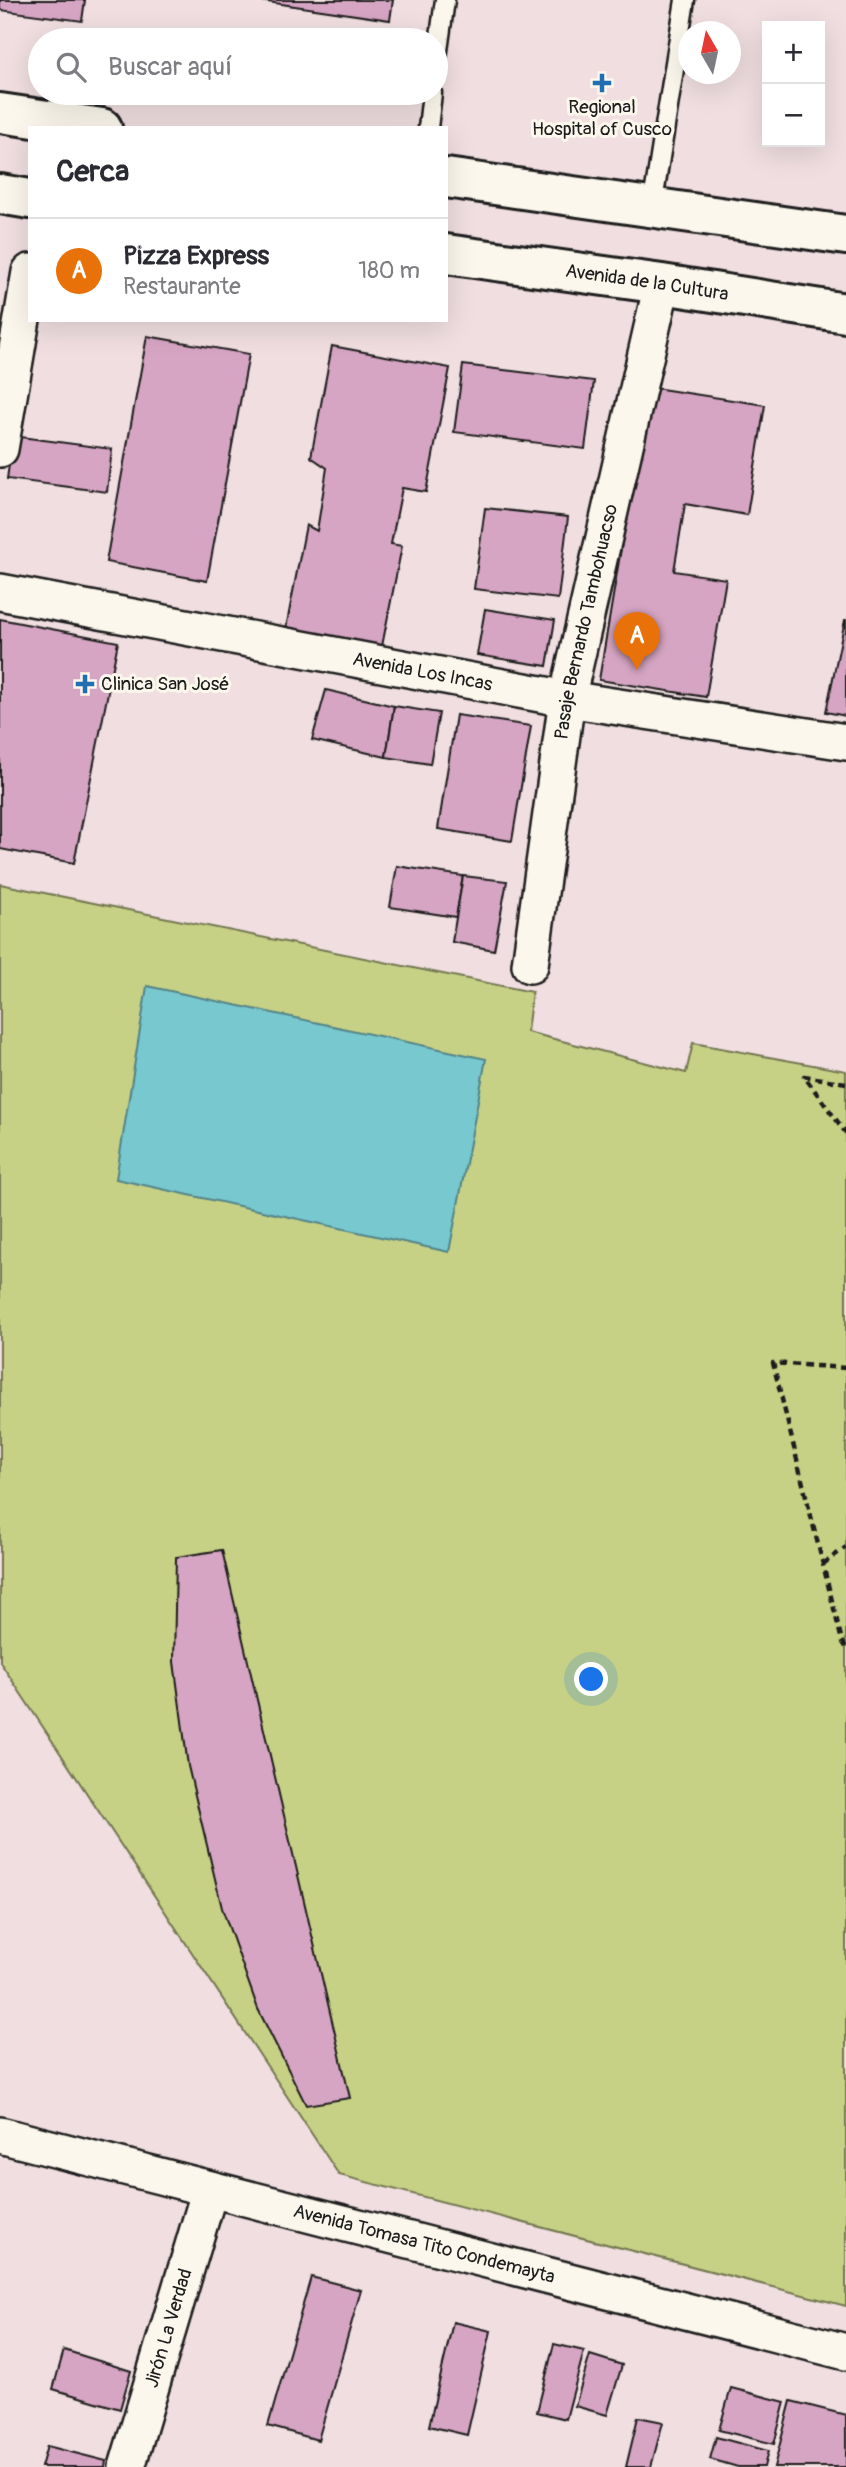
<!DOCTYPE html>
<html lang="es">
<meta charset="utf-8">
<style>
body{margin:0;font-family:Pangolin,sans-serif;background:#f7f7f7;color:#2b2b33}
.controls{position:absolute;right:21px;top:21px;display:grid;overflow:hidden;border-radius:0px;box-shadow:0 7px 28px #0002}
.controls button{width:63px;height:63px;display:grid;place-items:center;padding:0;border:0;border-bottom:2px solid #e1e1e2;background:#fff;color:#2b2b33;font:35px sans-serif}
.compass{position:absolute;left:678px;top:21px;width:63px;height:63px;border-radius:50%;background:#fff;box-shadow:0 7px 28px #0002;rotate:351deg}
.you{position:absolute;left:592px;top:1680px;width:24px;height:24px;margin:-18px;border:5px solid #fff;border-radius:50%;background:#1a73e8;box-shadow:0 0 0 10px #1a73e833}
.badge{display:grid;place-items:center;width:46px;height:46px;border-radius:50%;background:#7c3aed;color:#fff;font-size:23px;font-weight:700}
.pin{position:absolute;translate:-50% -58px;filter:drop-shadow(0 2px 4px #0008)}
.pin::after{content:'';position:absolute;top:37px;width:24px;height:21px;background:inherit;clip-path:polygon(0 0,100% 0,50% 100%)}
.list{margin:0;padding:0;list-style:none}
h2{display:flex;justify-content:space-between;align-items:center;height:91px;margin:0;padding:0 28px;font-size:30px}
h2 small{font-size:23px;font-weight:400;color:#7c7c81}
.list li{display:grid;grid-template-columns:46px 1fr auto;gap:21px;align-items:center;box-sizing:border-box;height:105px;padding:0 28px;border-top:2px solid #e1e1e2}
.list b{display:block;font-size:26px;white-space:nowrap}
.list p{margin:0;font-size:23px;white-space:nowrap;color:#7c7c81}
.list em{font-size:23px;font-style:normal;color:#7c7c81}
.icon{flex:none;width:38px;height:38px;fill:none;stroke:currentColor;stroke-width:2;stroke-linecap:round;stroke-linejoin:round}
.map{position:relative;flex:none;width:846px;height:2467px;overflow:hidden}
.search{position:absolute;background:#fff;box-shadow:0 7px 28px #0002;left:28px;top:28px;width:420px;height:77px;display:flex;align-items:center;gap:18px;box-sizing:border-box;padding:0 24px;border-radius:38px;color:#7c7c81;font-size:26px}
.panel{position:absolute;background:#fff;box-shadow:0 7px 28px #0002;left:28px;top:126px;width:420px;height:196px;border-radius:0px}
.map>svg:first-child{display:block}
.green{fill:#c7d185;stroke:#727650;stroke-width:2}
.water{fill:#77c8cf;stroke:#538387;stroke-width:2}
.building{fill:#d6a5c3;stroke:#1c1c1c;stroke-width:2}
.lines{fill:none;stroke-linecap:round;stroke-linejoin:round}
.service-casing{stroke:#1c1c1c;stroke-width:23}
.minor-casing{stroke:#1c1c1c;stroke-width:40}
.trunk-casing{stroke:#1c1c1c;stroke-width:44}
.path{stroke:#1c1c1c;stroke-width:4.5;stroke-dasharray:7 5;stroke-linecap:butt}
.service{stroke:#fbf7ec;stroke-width:18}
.minor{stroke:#fbf7ec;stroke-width:35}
.trunk{stroke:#fbf7ec;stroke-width:38}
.poi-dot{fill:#1f6fb2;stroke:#fbf7ec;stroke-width:2.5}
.labels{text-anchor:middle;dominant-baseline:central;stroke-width:6;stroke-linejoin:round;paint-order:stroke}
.poi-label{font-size:19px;fill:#1c1c1c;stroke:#fbf7ec}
.street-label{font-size:19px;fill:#1c1c1c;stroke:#fbf7ec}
</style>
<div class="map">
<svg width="846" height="2467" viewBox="0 0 846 2467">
<rect width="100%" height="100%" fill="#f0dee0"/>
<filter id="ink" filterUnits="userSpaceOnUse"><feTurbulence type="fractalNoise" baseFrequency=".0143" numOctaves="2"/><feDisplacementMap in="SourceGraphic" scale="14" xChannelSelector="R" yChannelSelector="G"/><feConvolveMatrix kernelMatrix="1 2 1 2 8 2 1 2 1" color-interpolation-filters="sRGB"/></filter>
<g filter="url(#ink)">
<polygon class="green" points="0,884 532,992 527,1032 686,1073 693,1043 846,1071 846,2306 339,2175 0,1662"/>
<polygon class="water" points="147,986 486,1059 449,1252 116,1179"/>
<g class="building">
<polygon points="0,0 85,0 82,21 0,10"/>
<polygon points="254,0 393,0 390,20"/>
<polygon points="147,336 249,354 207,581 106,562"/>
<polygon points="332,346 450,368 426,492 402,488 391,544 402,546 382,646 286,628 306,525 317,531 327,468 311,457"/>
<polygon points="463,365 594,381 585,449 454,432"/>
<polygon points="648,387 765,405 747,515 685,504 674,571 726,579 706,697 599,680"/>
<polygon points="13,436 112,449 107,492 7,479"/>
<polygon points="485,508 568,517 558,599 474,589"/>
<polygon points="485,609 555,620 547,666 477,655"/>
<polygon points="0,619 118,642 74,863 0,849"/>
<polygon points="845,620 846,620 846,716 826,712"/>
<polygon points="326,690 394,706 386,757 312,740"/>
<polygon points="394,706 439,713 430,764 386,757"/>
<polygon points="456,715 531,726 512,841 438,829"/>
<polygon points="397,866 463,876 456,917 390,907"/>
<polygon points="463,876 507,881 494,950 452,942"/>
<polygon points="222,1550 350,2098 306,2105 258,2009 222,1908 188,1766 174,1662 176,1557"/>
<polygon points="311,2277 361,2290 318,2440 268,2426"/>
<polygon points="453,2322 491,2331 467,2435 429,2426"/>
<polygon points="554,2344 584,2351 566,2419 537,2412"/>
<polygon points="64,2350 131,2371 120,2409 53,2389"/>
<polygon points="590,2355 622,2365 607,2415 575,2406"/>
<polygon points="731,2388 785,2402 774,2444 719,2430"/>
<polygon points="791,2401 846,2415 846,2467 774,2467"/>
<polygon points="638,2417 663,2422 651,2467 626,2467"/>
<polygon points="716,2437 768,2451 764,2467 738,2467 710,2459"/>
<polygon points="47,2446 106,2461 105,2467 41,2467"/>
</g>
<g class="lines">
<g class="service-casing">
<g id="service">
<polyline points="436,65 445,0"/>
<polyline points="428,128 432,93"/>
<polyline points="652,208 685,0"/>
</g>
</g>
<g class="minor-casing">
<g id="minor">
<polyline points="0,449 30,272"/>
<path id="s1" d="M0 592 567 699 846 742"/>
<path id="s2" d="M530 965 567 699 662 284"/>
<path id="s3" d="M0 2135 846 2352"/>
<path id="s4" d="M127 2467 210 2189"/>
</g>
</g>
<g class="trunk-casing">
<g id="trunk">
<polyline points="0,113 102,128"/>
<polyline points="446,178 846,235"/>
<polyline points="0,194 30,199"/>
<path id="s5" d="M446 254 662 284 846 313"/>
</g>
</g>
<g class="path">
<polyline points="846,1083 804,1076 846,1133"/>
<polyline points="846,1368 773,1363 842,1641 846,1647"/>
<polyline points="823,1564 846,1547"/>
</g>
<use href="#service" class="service"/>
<use href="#minor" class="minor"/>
<use href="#trunk" class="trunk"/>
</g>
</g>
<g class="poi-dot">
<path d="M598.5 72.5h7v7h7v7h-7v7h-7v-7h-7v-7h7z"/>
<path d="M81.5 673.5h7v7h7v7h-7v7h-7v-7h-7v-7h7z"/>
</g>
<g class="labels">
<g class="poi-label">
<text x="602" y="107">Regional<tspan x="602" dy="22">Hospital of Cusco</tspan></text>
<text x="101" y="684" text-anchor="start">Clinica San José</text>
</g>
<g class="street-label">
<text stroke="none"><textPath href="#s5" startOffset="203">Avenida de la Cultura</textPath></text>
<text stroke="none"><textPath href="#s2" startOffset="348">Pasaje Bernardo Tambohuacso</textPath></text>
<text stroke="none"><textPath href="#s1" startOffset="430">Avenida Los Incas</textPath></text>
<text stroke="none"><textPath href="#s3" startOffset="438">Avenida Tomasa Tito Condemayta</textPath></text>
<text stroke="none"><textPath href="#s4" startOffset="145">Jirón La Verdad</textPath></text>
</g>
</g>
</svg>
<div class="controls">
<button>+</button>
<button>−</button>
</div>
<svg class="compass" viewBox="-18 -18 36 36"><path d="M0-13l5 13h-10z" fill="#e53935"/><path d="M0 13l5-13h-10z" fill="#7c7c81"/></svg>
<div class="you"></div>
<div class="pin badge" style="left:637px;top:670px;background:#e8710a">A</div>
<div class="search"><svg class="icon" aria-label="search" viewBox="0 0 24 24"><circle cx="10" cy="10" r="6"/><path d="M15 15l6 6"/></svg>Buscar aquí</div>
<section class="panel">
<h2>Cerca<small></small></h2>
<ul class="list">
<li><span class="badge" style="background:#e8710a">A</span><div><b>Pizza Express</b><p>Restaurante</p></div><em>180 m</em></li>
</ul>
</section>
</div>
